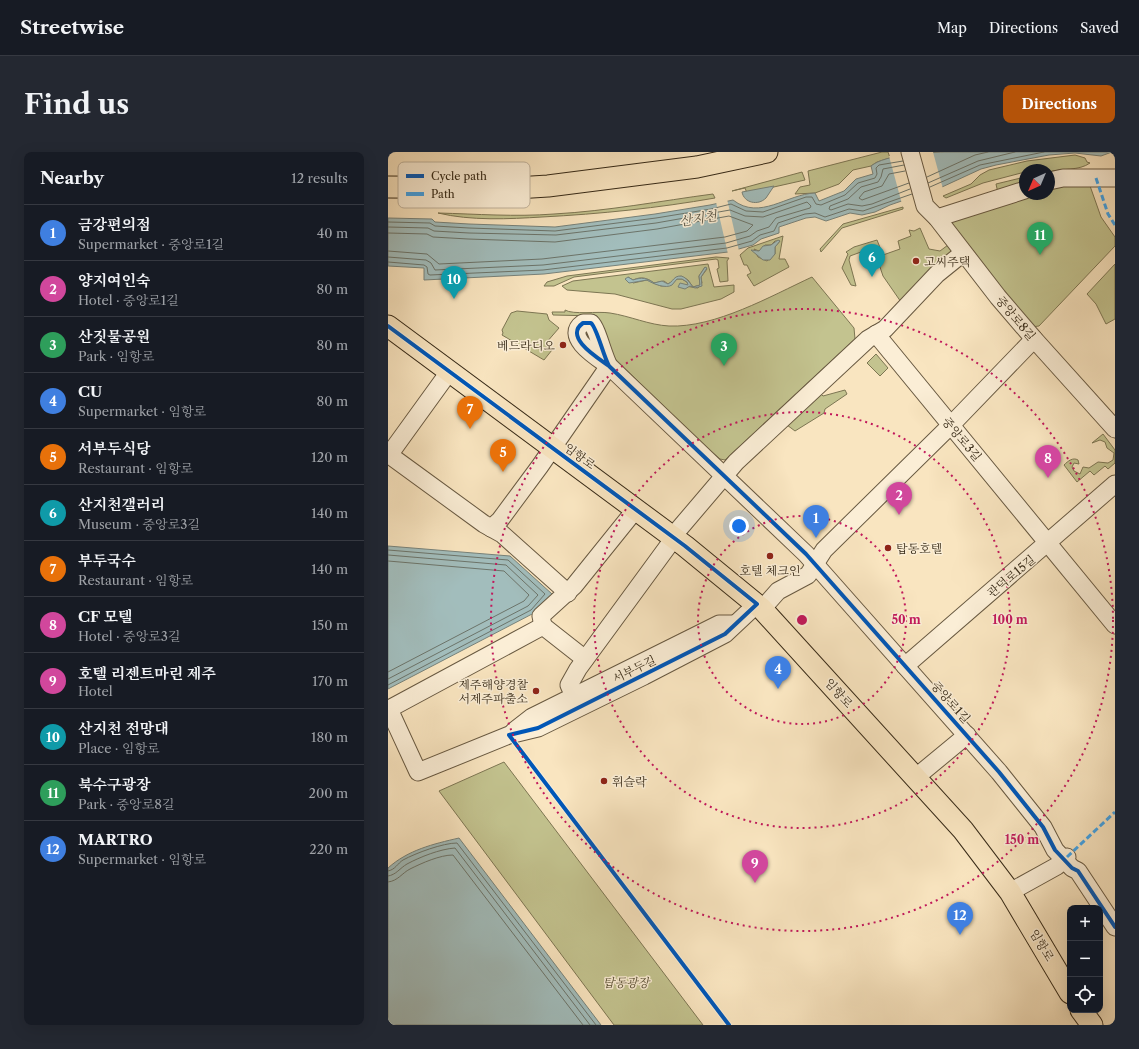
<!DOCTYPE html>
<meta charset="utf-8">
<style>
body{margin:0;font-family:"Libre Caslon Text","Noto Serif KR",serif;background:#242831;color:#f1f3f6}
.controls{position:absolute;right:12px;bottom:12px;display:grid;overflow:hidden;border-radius:8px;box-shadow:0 4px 16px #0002}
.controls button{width:36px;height:36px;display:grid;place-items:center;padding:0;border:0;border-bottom:1px solid #363941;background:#171b24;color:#f1f3f6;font:20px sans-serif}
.compass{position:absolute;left:631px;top:12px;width:36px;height:36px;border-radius:50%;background:#171b24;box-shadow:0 4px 16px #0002;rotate:224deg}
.you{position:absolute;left:351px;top:374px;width:14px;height:14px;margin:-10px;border:3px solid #fff;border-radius:50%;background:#1a73e8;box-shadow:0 0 0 6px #1a73e833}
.badge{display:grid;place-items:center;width:26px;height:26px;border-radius:50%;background:#b45309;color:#fff;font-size:13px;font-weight:700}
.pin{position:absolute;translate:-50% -33px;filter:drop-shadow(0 1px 2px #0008)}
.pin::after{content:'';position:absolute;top:21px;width:14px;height:12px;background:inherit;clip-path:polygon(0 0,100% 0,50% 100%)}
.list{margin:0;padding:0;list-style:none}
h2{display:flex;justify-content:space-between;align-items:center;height:52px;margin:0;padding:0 16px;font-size:17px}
h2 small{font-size:13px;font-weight:400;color:#9ea1a6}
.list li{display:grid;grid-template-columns:26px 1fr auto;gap:12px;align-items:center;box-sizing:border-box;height:56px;padding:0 16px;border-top:1px solid #363941}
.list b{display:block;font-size:15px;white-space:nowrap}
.list p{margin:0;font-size:13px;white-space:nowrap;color:#9ea1a6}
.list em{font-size:13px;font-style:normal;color:#9ea1a6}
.icon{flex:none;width:22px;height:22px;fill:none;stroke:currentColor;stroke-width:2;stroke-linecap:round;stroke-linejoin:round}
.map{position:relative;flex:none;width:727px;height:873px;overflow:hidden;border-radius:8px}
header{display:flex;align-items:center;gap:24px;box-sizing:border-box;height:56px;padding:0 20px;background:#171b24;border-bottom:1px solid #363941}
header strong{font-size:19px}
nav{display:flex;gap:22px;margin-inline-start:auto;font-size:14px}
.intro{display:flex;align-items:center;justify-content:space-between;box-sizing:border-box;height:96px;padding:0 24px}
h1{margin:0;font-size:28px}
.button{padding:10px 18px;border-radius:8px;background:#b45309;color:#fff;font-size:14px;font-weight:700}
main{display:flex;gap:24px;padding:0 24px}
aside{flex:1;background:#171b24;border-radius:8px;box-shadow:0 4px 16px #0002}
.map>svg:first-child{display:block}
.green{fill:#c3c38f;stroke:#7d7653;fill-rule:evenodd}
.water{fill:#a2bdbc;stroke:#77827a}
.pier{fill:#f9e5c0}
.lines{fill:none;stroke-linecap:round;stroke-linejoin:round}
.shore{stroke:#6c746a;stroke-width:1}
.minor-casing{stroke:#685941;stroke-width:19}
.major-casing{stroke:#372a17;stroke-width:23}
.minor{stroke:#fbeed6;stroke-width:17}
.major{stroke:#f9e5c0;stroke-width:21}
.quiet{stroke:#3fa3ea;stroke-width:3;stroke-dasharray:6 3;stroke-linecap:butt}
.cycleway-casing{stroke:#fbeed6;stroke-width:6}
.cycleway{stroke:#0057b8;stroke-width:4}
.ring{fill:none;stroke:#c2185b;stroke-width:2;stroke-dasharray:2 4}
.poi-dot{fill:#8f2418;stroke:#fbeed6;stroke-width:1.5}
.labels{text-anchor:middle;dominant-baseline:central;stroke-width:3;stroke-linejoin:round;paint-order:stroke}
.poi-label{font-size:12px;fill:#372a17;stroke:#fbeed6;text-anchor:start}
.street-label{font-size:12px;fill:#372a17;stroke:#fbeed6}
.park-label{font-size:12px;font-style:italic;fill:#5a5035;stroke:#fbeed6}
.water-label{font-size:13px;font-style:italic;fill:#524f40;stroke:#fbeed6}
.key{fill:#fbeed6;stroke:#c0b39d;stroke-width:1}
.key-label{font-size:11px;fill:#372a17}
.centre{fill:#c2185b;stroke:#fbeed6;stroke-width:2}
.ring-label{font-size:12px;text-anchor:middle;font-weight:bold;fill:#c2185b;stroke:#fbeed6;stroke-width:3;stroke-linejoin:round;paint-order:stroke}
</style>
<header>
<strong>Streetwise</strong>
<nav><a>Map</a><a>Directions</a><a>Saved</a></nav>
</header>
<div class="intro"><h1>Find us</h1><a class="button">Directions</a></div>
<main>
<aside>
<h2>Nearby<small>12 results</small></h2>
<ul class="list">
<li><span class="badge" style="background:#3f7fe0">1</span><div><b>금강편의점</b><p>Supermarket · 중앙로1길</p></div><em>40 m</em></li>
<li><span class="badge" style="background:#d1479c">2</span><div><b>양지여인숙</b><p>Hotel · 중앙로1길</p></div><em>80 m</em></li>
<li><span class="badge" style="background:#2e9e5b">3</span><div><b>산짓물공원</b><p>Park · 임항로</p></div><em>80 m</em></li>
<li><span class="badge" style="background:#3f7fe0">4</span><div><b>CU</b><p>Supermarket · 임항로</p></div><em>80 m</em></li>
<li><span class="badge" style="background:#e8710a">5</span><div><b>서부두식당</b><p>Restaurant · 임항로</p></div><em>120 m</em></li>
<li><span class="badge" style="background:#0f9aa8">6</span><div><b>산지천갤러리</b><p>Museum · 중앙로3길</p></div><em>140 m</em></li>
<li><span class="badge" style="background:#e8710a">7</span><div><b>부두국수</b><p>Restaurant · 임항로</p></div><em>140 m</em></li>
<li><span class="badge" style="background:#d1479c">8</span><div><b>CF 모텔</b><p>Hotel · 중앙로3길</p></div><em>150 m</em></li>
<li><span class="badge" style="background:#d1479c">9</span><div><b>호텔 리젠트마린 제주</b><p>Hotel</p></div><em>170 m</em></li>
<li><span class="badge" style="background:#0f9aa8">10</span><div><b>산지천 전망대</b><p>Place · 임항로</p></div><em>180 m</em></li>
<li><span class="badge" style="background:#2e9e5b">11</span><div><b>북수구광장</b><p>Park · 중앙로8길</p></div><em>200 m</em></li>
<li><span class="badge" style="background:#3f7fe0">12</span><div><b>MARTRO</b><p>Supermarket · 임항로</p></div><em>220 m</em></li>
</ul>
</aside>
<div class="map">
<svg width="727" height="873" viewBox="0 0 727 873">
<rect width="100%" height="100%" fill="#f9e5c0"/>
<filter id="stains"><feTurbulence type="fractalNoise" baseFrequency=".005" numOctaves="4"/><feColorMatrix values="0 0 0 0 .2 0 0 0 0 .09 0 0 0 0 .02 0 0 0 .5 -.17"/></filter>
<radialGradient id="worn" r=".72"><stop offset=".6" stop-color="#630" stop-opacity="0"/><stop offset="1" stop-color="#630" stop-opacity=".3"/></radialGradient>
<g class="green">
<polygon points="494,0 500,0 502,6 489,10 483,14 465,18 451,32 427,41 407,42 412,35 422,33 420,19"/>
<path d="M687 3 697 6 699 10 702 11C691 19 675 16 661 20V18H637V20L595 31 558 46 555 44 583 32 592 23 601 18 639 9Z"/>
<polygon points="414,20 417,28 359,41 357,36 344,39"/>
<polygon points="637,25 637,32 610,41 608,32"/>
<polygon points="701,31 713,65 727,85 727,94 651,174 643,175 562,70 641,42 661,42 661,35"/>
<path d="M325 42 327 46C270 56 212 62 154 65 121 67 83 69 50 61 89 62 127 65 166 62 220 59 272 49 325 42Z"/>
<polygon points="515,55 515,57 454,76 433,100 432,97 455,72"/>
<polygon points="532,76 541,97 552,99 560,93 564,98 562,103 513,150 495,124 486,97 484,96 462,104 461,108 468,134 463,133 454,116 460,102 458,100 466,95 489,88 495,103 512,97 510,89 523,84 521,78 526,79"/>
<path d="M395 84 391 107H397L401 115 366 134 359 123 363 121 359 113H356L352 103 360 96ZM387 89H392L387 95V102L379 109 370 105 366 97 371 99 377 93H383Z"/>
<polygon points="328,105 341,106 339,109 340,129 332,130 329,117 331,116 330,108 328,107 186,125 166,134 156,134 159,130 179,124"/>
<path d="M320 112 326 135 346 133V140L333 147 293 157H284L227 142 179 138 174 134 185 129ZM317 115 319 117 313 125 314 131 310 136 297 134 300 131 294 127H289L283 133 273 134 259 128 245 131 240 125 245 128C254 124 259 126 266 131L276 129 280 132 293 124 300 128 305 135 312 133 311 124Z"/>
<polygon points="727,112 727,167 718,172 708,152 699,142"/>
<path d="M424 125 466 176 467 187 337 308 332 307 318 295 219 199 209 164 165 163 164 160H177V158C185 163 210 159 222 161 242 164 261 173 281 174 327 176 383 144 424 125Z"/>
<polygon points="129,159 159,162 161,168 171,176 158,191 158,194 164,198 156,208 114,183 115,181 114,178 123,161"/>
<polygon points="488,202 500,216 492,224 479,211"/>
<polygon points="457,238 459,242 437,257 436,261 407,279 399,273 433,242 435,244"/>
<path d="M715 282 727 298V311L720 317 717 314 706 323 702 319 689 330 676 313C680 309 685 305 690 308L691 312 686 311 684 315 686 319 692 322 695 315 701 316 710 310 720 311 725 308 726 301 719 296 717 290 712 288 704 291Z"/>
<polygon points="116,610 315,873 226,873 51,639"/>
</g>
<g class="water">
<path d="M556 0H724L713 4 687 1 661 3 608 13 593 17 554 35 502 53 487 60 474 63 462 61 438 69 427 65 418 66 391 75V81L373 87 365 93 340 100 156 122 36 128V116L0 114V66L44 67 47 70 81 72 167 75 267 62 322 53 345 48C372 69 399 42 427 41L431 49 456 39 468 27 485 22 483 14C498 2 537 1 556 0Z"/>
<path d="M386 34C383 38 381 42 378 46 370 54 356 51 354 40Z"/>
<polygon points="390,88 392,89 387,95 387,102 382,108 375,108 363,98 371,99 375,94 383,93"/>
<path d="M317 115 319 116 313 125 314 134 307 136 302 134 297 137 290 135 292 131 300 133 299 130 294 127H289C287 129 286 131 284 133 278 137 265 132 259 128L241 131 237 127 240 125 245 128C254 125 259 126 266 131L274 129 280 132C284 130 285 127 288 125 296 121 301 130 305 135L312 133 311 124Z"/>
<polygon points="0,394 122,404 164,442 146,461 0,537"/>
<path d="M71 686 213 873H0V716C20 698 45 692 71 686Z"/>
</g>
<g class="pier">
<polygon points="534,0 545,0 555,37 514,52 501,4"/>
<polygon points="339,47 351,99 340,102 328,50"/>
</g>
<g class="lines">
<g class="shore">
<polyline points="516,13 495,17 493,25 490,30 473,35 460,47 442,54 441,57 443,58 460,52 474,54 484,52 522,37"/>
<polyline points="517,19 501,22 494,34 476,40 471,46 474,48 521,31"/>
<polyline points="539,25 587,3 600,0"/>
<polyline points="540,31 590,9 627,0"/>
<polyline points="542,35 592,13 656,0"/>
<polyline points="0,70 42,71 47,74 81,76 167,79 268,66 323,57 343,52 358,59 375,60 418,45 424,45 428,52 433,53 457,43 470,31 487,26 489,22 488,16 491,13 515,9"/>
<polyline points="0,75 40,76 46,79 81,81 168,83 268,71 342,58 357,64 375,65 419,50 423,54 422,56 388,66 381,75 369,79 362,84 338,91 155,113 47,118 43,111 38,108 0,105"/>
<polyline points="0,81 39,82 45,85 80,87 167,90 269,77 341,64 365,73 359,79 337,85 154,107 51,112 39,102 0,99"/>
<polyline points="0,110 36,113 39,115 40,122 42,123 155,118 339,96 364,89 372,83 386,79 390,71 417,62 427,61 437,65 461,57 475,59 524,42"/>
<polyline points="0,398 120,408 157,442 143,458 0,533"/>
<polyline points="0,403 118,413 150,443 140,454 0,527"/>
<polyline points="0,409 116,419 141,443 136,449 0,520"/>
<path d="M0 719C7 718 10 711 15 708 28 701 55 691 69 691L208 873"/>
<path d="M0 724C8 723 12 716 19 712 32 705 52 697 67 696L202 873"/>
<path d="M0 730C10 729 14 721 22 717 34 711 52 703 65 703L195 873"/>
</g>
<g class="minor-casing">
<g id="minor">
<polyline points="522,0 537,54 549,66 610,145 646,187 727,277"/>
<polyline points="661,29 675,26 727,26"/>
<polyline points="549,66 637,38"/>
<polyline points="488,182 727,473"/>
<path d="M221 214C215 203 209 176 203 171H195C175 185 210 206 221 214L418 402 611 620 655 675 667 698 684 716 690 719 727 775"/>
<polyline points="0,302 96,372 114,382 180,441"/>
<polyline points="1,303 61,220"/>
<polyline points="103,376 112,368 152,314 221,214"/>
<polyline points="285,384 348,310 480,187 497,177 549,122 575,101"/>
<polyline points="374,457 390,439 420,423 436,398 563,273 646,187"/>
<polyline points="155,474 153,464 186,434 248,357"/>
<polyline points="197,507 155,474 1,557 30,620 121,583 150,576 256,524 337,482 369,452"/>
<polyline points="517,514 727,332"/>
<polyline points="186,544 181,533 190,517 286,386"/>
<polyline points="126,579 144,565 315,480 331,472 344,472"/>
<polyline points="527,626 579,583"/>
<polyline points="622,740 669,714 679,705"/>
</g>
</g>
<g class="major-casing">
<g id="major">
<polyline points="0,35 128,36 160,34 309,15 379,0"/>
<polyline points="0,174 297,394 374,457 575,678 622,740 682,841"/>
<polyline points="693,858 704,873"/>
</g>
</g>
<use href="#minor" class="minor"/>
<use href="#major" class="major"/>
<g class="quiet">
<polyline points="708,26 720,62 727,73"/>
<polyline points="679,705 727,660"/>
</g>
<g class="cycleway-casing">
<g id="cycleway">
<polyline points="0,174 297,394 369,452 337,482 150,576 121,583 341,873"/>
<path d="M221 214C215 203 209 176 203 171H195C175 185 210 206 221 214L418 402 611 620 655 675 667 698 684 716 690 719 727 775"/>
</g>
</g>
<use href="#cycleway" class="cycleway"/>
</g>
<g class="ring">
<circle cx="414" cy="468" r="104"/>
<circle cx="414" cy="468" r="208"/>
<circle cx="414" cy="468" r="311"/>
</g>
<g class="poi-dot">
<circle cx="528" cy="109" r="4"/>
<circle cx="175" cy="193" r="4"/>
<circle cx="500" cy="396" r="4"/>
<circle cx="382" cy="404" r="4"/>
<circle cx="148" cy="539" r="4"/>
<circle cx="216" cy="629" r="4"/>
</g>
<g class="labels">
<g class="poi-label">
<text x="536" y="109">고씨주택</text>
<text x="167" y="193" text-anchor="end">베드라디오</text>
<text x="508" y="396">탑동호텔</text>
<text x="382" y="418" text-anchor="middle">호텔 체크인</text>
<text x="140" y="532" text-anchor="end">제주해양경찰<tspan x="140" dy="14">서제주파출소</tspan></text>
<text x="224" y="629">휘슬락</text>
</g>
<g class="street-label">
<text transform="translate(628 166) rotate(50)">중앙로8길</text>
<text transform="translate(574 287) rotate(50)">중앙로3길</text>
<text transform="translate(192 304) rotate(36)">임항로</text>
<text transform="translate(623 424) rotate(-40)">관덕로15길</text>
<text transform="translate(246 517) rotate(-26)">서부두길</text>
<text transform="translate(451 541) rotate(48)">임항로</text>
<text transform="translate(563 550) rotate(48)">중앙로1길</text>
<text transform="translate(654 793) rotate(59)">임항로</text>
</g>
<g class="park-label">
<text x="238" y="830">탑동광장</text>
</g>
<g class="water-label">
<text transform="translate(310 66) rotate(-9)">산지천</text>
</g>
</g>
<rect x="10" y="10" width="132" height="46" rx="6" class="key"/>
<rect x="18" y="22" width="18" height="4" fill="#0057b8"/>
<rect x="18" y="40" width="18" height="4" fill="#3fa3ea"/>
<g class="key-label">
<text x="43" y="28">Cycle path</text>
<text x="43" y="46">Path</text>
</g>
<circle cx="414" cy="468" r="6" class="centre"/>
<g class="ring-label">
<text x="518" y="472">50 m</text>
<text x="622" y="472">100 m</text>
<text x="634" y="692">150 m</text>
</g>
<rect width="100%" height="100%" filter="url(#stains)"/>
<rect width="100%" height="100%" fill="url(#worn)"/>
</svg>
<div class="controls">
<button>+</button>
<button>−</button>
<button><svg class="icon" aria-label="locate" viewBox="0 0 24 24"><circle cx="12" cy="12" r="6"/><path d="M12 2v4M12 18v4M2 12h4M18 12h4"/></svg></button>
</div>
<svg class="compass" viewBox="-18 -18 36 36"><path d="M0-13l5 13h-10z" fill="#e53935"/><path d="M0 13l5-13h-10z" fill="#9ea1a6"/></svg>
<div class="you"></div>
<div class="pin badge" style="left:428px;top:386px;background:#3f7fe0">1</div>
<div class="pin badge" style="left:511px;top:363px;background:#d1479c">2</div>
<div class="pin badge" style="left:336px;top:214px;background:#2e9e5b">3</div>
<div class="pin badge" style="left:390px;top:537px;background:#3f7fe0">4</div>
<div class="pin badge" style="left:115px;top:320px;background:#e8710a">5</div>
<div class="pin badge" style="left:484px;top:125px;background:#0f9aa8">6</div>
<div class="pin badge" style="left:82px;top:277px;background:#e8710a">7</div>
<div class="pin badge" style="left:660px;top:326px;background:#d1479c">8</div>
<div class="pin badge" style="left:367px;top:731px;background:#d1479c">9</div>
<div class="pin badge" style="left:66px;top:147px;background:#0f9aa8">10</div>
<div class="pin badge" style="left:652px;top:103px;background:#2e9e5b">11</div>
<div class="pin badge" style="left:572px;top:783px;background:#3f7fe0">12</div>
</div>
</main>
